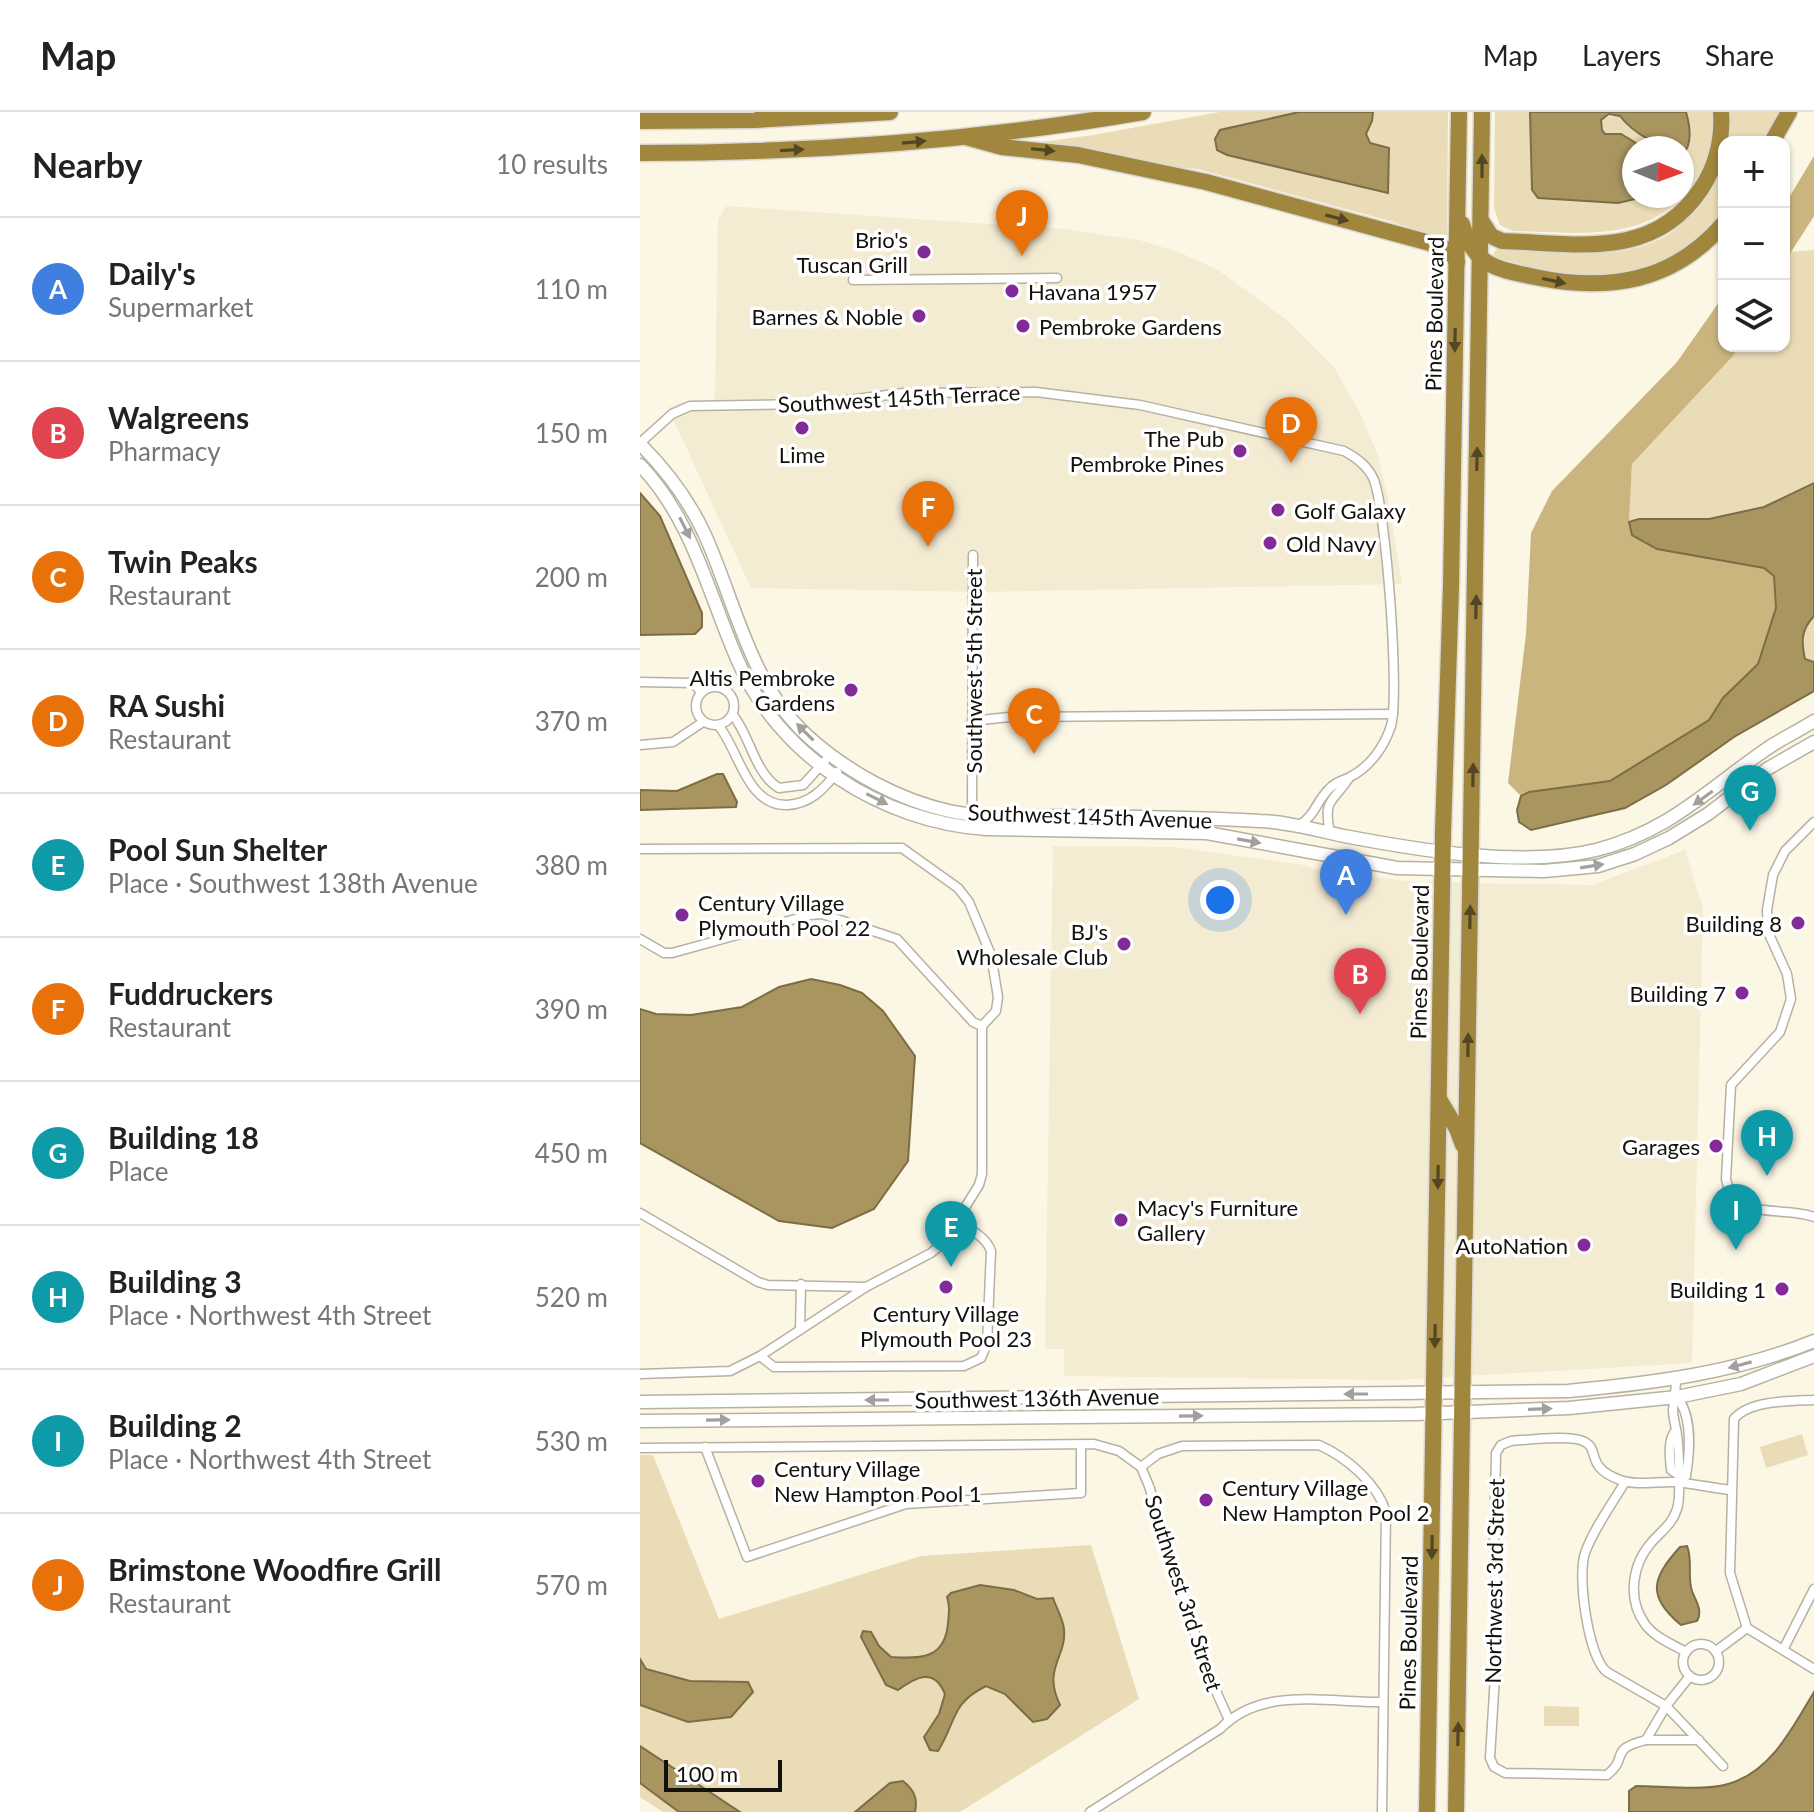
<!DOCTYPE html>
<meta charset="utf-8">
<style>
body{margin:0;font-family:Lato,sans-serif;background:#f2f2f2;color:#222}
.controls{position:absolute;right:24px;top:24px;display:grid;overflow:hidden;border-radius:16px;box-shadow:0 2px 6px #0004}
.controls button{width:72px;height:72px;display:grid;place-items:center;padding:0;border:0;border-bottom:2px solid #e0e0e0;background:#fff;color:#222;font:40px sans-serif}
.compass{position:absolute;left:982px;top:24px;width:72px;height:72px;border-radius:50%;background:#fff;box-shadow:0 2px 6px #0004;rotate:91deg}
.scale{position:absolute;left:24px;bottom:20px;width:118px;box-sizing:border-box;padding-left:8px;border:4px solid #13110b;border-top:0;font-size:22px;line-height:28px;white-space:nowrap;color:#13110b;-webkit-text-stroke:6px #fff;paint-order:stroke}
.you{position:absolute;left:580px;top:788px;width:28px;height:28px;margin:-20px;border:6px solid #fff;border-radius:50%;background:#1a73e8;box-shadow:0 0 0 12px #1a73e833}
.badge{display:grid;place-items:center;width:52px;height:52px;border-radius:50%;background:#d93025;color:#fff;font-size:26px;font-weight:700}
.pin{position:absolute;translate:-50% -66px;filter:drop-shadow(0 2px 4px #0008)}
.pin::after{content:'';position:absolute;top:42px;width:28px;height:24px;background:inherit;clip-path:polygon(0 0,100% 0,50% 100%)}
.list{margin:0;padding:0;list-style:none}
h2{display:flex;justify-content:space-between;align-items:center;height:104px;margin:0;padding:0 32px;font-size:34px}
h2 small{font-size:26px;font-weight:400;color:#767676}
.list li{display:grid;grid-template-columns:52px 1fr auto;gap:24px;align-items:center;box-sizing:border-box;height:144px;padding:0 32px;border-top:2px solid #e0e0e0}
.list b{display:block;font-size:30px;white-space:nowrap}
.list p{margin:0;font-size:26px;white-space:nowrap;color:#767676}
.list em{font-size:26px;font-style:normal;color:#767676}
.icon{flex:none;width:44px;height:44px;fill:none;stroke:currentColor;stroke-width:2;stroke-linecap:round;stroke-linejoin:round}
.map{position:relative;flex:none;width:1174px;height:1700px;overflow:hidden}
header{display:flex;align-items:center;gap:48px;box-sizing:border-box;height:112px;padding:0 40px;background:#fff;border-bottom:2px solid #e0e0e0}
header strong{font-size:38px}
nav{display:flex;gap:44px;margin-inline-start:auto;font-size:28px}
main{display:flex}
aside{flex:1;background:#fff}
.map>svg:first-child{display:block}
.built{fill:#f4ebd3}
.green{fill:#eadcb7}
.forest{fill:#cab57f}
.water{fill:#a99560;stroke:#7c6d46;stroke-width:2}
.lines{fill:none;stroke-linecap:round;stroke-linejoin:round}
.street-casing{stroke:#b7b1a1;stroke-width:11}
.secondary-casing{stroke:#b7b1a1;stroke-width:15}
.highway-casing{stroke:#d9d9d8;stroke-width:19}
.street{stroke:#fff;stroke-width:8}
.secondary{stroke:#fff;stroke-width:12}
.highway{stroke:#a1863d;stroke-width:16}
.oneway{fill:#534622}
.oneway2{fill:#a1a09d}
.poi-dot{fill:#822a98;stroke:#fff;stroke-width:3}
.labels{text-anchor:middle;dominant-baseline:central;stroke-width:7;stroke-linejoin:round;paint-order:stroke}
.poi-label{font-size:22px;fill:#13110b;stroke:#fff;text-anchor:end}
.street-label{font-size:22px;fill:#13110b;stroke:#fff}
</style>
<header>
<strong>Map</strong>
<nav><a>Map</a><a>Layers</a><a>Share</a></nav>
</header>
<main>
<aside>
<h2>Nearby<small>10 results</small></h2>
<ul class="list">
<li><span class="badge" style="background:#3f7fe0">A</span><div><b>Daily's</b><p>Supermarket</p></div><em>110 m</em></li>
<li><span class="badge" style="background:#e0444e">B</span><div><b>Walgreens</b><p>Pharmacy</p></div><em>150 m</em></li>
<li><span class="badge" style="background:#e8710a">C</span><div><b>Twin Peaks</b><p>Restaurant</p></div><em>200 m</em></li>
<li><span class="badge" style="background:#e8710a">D</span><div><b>RA Sushi</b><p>Restaurant</p></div><em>370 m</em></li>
<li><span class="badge" style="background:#0f9aa8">E</span><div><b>Pool Sun Shelter</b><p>Place · Southwest 138th Avenue</p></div><em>380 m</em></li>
<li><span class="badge" style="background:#e8710a">F</span><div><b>Fuddruckers</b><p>Restaurant</p></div><em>390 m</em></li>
<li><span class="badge" style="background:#0f9aa8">G</span><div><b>Building 18</b><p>Place</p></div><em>450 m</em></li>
<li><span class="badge" style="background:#0f9aa8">H</span><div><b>Building 3</b><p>Place · Northwest 4th Street</p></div><em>520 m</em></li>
<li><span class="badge" style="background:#0f9aa8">I</span><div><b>Building 2</b><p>Place · Northwest 4th Street</p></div><em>530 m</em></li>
<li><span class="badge" style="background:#e8710a">J</span><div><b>Brimstone Woodfire Grill</b><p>Restaurant</p></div><em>570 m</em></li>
</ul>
</aside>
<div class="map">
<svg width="1174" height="1700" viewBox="0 0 1174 1700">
<rect width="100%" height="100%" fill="#fcf6e5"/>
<g class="built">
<polygon points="87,94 423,117 499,128 541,141 578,158 647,208 694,255 720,301 737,341 748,386 762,472 342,480 111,476 28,296 43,290 73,288 75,285 78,107"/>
<polygon points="413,734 532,735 659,752 687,760 776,770 952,773 1045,738 1063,796 1052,1251 757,1268 424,1264 424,1237 405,1237"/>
</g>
<g class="green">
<path d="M580 0H659L580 18 749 78V36L730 31 727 28C725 16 733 11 733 0H808L807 128 750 109 558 57 532 55 394 31 453 23Z"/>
<path d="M855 0H890L892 78 1003 86 1042 84V43L1046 41 1049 10 1046 0H1073C1074 30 1068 58 1048 80 1001 132 936 120 873 119L860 113 854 96Z"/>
<polygon points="1089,0 1140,0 1123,30 1087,30"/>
<polygon points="975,2 980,4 986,12 1026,36 1004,36 981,22 965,22 962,18 962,8"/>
<path d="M1084 43V98L1077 109 1056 131 1008 158 936 168 854 145V140L857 137 977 140C1042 130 1059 98 1084 43Z"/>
<polygon points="1174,138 1174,371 1124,395 1069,407 999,407 989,410 992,352 1093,244 1098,234 1144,234 1144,151 1150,140"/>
<path d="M1174 504V550L1172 551 1165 547C1161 529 1161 518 1174 504Z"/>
<polygon points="1162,1322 1168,1343 1126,1356 1120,1335"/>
<polygon points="0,1343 13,1343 79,1507 281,1444 451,1433 499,1587 320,1700 23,1700 0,1685"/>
<polygon points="904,1594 939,1595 939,1614 904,1614"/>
</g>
<g class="forest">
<polygon points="1174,44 1174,104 1144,151 1144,94"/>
<polygon points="1084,183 1084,234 1098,234 1093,244 992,352 989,410 992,423 1017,437 1124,456 1134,464 1136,496 1118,553 1083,586 1070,608 970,669 889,680 881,684 868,671 886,522 891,421 912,379 1037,250"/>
</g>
<g class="water">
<polygon points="659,0 733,0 732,9 726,22 730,31 749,36 748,81 587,43 577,38 575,27 580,18"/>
<path d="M890 0H1046C1050 14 1053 33 1042 43V36C1019 36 994 22 980 4L969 2 961 8 962 18 965 22H981L1004 36H994V84H1008L978 91 898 86 892 78Z"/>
<path d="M1174 371V504C1161 518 1161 529 1165 547L1174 550V579L1094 625 1026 673 985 696 891 718 879 710 877 698 881 684 889 680 970 669 1069 608 1083 586 1118 552 1136 496 1134 464 1124 456 1017 437 992 423 989 410 999 407H1069L1124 395Z"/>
<polygon points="0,381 20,404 62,501 62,515 55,522 0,523"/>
<polygon points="77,662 83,662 97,690 96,695 0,698 0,678 37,679"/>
<polygon points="171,867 200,873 222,881 243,899 275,944 268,1049 234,1097 192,1116 139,1109 0,1031 0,897 16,902 51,903 102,895 139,875"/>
<path d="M1047 1434C1053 1448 1047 1465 1052 1479 1056 1490 1063 1498 1057 1509L1041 1513C1006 1484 1012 1466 1040 1435Z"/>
<path d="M340 1473 374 1478 397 1487 413 1486C416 1495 423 1507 424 1517 427 1545 402 1556 420 1593L407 1607 393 1610 365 1582 346 1574C310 1592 317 1609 298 1639L290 1638 284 1625 299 1602 305 1582C294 1555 276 1565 258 1578L246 1573 221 1525 223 1519 231 1520 239 1534 251 1545C281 1547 305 1547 308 1511 309 1501 310 1494 307 1485L311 1481Z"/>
<polygon points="0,1547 6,1557 50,1569 108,1570 113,1580 91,1605 48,1610 0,1593"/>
<path d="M1174 1580V1700H989V1679L996 1674C1021 1674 1066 1679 1088 1672 1131 1660 1153 1615 1174 1580Z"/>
<polygon points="0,1634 100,1700 39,1700 0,1671"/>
<path d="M263 1669C274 1678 278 1686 275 1700H215L250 1671Z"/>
</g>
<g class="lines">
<g class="street-casing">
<g id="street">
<polyline points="213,168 417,166"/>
<path d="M0 331 32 302 50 294 177 292 263 281 396 280 500 293 704 339C717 346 728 354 734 368 746 400 760 582 751 614 744 635 730 655 710 665 702 669 695 670 689 677 675 691 676 703 658 714"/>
<polyline points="333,443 332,702 335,705"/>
<polyline points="0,570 52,571 62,580"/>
<circle cx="75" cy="594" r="19"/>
<path d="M93 603C110 624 115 662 139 676L163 673 185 649"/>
<polyline points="332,609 369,605 753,602"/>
<path d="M78 613C99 637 106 694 147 693 170 692 184 677 197 660"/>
<polyline points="0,633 33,630 63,610"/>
<path d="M1174 710 1145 739 1133 763 1127 798 1128 820 1147 862 1151 887 1140 920 1091 973 1086 1067C1095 1111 1145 1093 1174 1105"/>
<path d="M690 721C683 686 692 692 709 666"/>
<polyline points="0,737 262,736 318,776 329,790 351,843 358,885 356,899 342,914"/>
<polyline points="0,827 24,841 32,841 170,803 182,802 257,827 333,910 342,914"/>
<polyline points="0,1101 118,1170 128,1173 226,1175 291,1141 303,1131 316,1110"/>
<polyline points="160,1218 161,1172"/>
<polyline points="120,1244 226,1175"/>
<path d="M0 1262 90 1259 120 1244 134 1255 324 1254 341 1246 347 1232 351 1139C346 1124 329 1117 316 1110L339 1073 342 1062V914"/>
<path d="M1036 1267C1036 1278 1034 1288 1033 1298 1033 1306 1036 1315 1037 1323 1039 1336 1041 1386 1037 1397 1032 1413 1021 1419 1011 1431 992 1453 987 1487 1005 1512 1014 1525 1032 1532 1046 1540"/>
<path d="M1037 1285C1053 1305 1050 1339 1046 1364L1039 1371"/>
<path d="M1036 1318C1027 1328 1030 1345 1031 1358L1037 1362"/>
<polyline points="65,1335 107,1445 266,1392 441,1381 441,1333"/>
<path d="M0 1336 454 1332 479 1339 501 1355 518 1342 542 1334 679 1333C706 1345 737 1371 746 1400L742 1700"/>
<polyline points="501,1355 509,1374 566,1557 589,1608"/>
<path d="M985 1370C972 1392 954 1416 945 1441 937 1464 948 1545 967 1560L1026 1594 1083 1654"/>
<polyline points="1107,1516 1174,1557"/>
<circle cx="1061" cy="1550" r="18"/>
<polyline points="1143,1538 1174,1477"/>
<path d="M1076 1539 1107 1516 1090 1461 1094 1307C1109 1288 1151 1289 1174 1288"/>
<path d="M1050 1564 1026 1594 1006 1628C967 1638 990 1645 967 1663L865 1661 854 1655 850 1646 858 1514 854 1439 856 1341 861 1333 871 1329C887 1328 932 1322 945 1330 960 1338 945 1355 980 1368 997 1374 1018 1369 1036 1370 1054 1372 1073 1376 1091 1378"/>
<polyline points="1006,1628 1059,1628"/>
<path d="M450 1700 580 1617C622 1573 689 1591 743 1590"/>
</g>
</g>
<g class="secondary-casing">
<g id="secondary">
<path d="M0 332C27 359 49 388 65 423 97 494 110 575 172 628 210 661 259 688 309 699 345 707 385 704 422 704 488 705 554 705 620 709 648 710 676 718 704 724 778 738 882 756 956 738 1031 719 1070 675 1131 634 1145 625 1160 618 1174 609"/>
<path d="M0 353C52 407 68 480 97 547 139 645 242 710 346 717L567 721 757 756 904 759 958 754 995 742 1029 726 1068 702 1127 657 1174 630"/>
<path d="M0 1290 928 1279C1013 1271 1095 1261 1174 1229"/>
<polyline points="0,1309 775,1302 929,1296 1037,1285 1101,1272 1174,1244"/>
</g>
</g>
<g class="highway-casing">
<g id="highway">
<polyline points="0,9 115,8 250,0"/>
<polyline points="326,25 362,35 438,43 566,70 801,134 811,140 817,150"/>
<polyline points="1132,30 1149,0"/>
<path d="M0 41C169 41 336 29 503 0"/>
<path d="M842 110 851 124 862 129C936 131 1013 149 1061 77 1076 55 1083 27 1081 0"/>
<path d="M822 112C834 154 856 157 895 165 967 180 1033 171 1084 111"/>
<polyline points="799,987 817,1017 823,1033"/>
<polyline points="787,1700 803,720 811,475 819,0"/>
<polyline points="816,1700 842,0"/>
</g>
</g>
<use href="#street" class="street"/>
<use href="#secondary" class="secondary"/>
<use href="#highway" class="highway"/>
</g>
<defs><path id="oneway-solid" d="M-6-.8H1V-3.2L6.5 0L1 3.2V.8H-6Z" transform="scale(2)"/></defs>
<g class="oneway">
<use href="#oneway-solid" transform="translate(274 30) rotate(-5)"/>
<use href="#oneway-solid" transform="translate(152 38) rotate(-3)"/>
<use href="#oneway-solid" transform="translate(403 38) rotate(6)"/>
<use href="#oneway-solid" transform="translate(842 54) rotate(-90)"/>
<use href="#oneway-solid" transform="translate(697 106) rotate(15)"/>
<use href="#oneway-solid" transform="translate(914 169) rotate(12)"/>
<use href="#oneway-solid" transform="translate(815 228) rotate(91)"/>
<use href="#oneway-solid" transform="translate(837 347) rotate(-89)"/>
<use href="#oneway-solid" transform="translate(836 495) rotate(-89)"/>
<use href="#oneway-solid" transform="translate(833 663) rotate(-89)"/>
<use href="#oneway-solid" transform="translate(830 805) rotate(-89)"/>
<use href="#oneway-solid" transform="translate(828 933) rotate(-89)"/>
<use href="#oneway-solid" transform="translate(798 1065) rotate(91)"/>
<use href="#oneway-solid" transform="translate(795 1224) rotate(91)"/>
<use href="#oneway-solid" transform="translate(792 1435) rotate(91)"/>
<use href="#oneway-solid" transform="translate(818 1622) rotate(-89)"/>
</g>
<g class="oneway2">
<use href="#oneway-solid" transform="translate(45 416) rotate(63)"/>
<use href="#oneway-solid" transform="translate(165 620) rotate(-135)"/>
<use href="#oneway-solid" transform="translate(1063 686) rotate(144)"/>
<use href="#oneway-solid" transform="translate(237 687) rotate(27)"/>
<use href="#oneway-solid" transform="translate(609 729) rotate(10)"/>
<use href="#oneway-solid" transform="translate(952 754) rotate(-9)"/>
<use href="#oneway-solid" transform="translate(1100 1253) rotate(165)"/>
<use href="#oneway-solid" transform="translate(716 1282) rotate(180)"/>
<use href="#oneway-solid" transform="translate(237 1288) rotate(180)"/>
<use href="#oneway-solid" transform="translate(900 1297) rotate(-2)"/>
<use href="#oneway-solid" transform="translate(551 1304) rotate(-1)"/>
<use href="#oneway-solid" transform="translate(78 1308) rotate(-1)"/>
</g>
<g class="poi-dot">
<circle cx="284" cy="140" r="8"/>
<circle cx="372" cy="179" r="8"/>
<circle cx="279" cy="204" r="8"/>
<circle cx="383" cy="214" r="8"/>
<circle cx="162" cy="316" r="8"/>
<circle cx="600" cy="339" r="8"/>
<circle cx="638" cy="398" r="8"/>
<circle cx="630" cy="431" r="8"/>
<circle cx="211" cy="578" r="8"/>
<circle cx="42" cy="803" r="8"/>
<circle cx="1158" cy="811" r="8"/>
<circle cx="484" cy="832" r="8"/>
<circle cx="1102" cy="881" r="8"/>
<circle cx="1076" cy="1034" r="8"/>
<circle cx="481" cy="1108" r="8"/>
<circle cx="944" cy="1133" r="8"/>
<circle cx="306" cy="1175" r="8"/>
<circle cx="1142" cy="1177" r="8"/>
<circle cx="118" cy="1369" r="8"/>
<circle cx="566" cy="1388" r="8"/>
</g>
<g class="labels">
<g class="poi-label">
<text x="268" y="127">Brio's<tspan x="268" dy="25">Tuscan Grill</tspan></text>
<text x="388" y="179" text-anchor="start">Havana 1957</text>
<text x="263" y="204">Barnes &amp; Noble</text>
<text x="399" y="214" text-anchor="start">Pembroke Gardens</text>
<text x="584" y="326">The Pub<tspan x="584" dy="25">Pembroke Pines</tspan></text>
<text x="162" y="342" text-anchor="middle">Lime</text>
<text x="654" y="398" text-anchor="start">Golf Galaxy</text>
<text x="646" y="431" text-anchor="start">Old Navy</text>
<text x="195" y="565">Altis Pembroke<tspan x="195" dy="25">Gardens</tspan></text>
<text x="58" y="790" text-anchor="start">Century Village<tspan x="58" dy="25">Plymouth Pool 22</tspan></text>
<text x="1142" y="811">Building 8</text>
<text x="468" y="819">BJ's<tspan x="468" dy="25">Wholesale Club</tspan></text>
<text x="1086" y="881">Building 7</text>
<text x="1060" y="1034">Garages</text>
<text x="497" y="1095" text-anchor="start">Macy's Furniture<tspan x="497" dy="25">Gallery</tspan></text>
<text x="928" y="1133">AutoNation</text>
<text x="1126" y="1177">Building 1</text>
<text x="306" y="1201" text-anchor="middle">Century Village<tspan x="306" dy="25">Plymouth Pool 23</tspan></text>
<text x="134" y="1356" text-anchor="start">Century Village<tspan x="134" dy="25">New Hampton Pool 1</tspan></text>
<text x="582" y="1375" text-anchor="start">Century Village<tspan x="582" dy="25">New Hampton Pool 2</tspan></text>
</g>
<g class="street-label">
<text transform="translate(794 202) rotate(-89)">Pines Boulevard</text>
<text transform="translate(259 286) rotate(-3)">Southwest 145th Terrace</text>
<text transform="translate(333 559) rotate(-90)">Southwest 5th Street</text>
<text transform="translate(450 704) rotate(2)">Southwest 145th Avenue</text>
<text transform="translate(779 850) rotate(-89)">Pines Boulevard</text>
<text transform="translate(397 1286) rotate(-1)">Southwest 136th Avenue</text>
<text transform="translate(854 1469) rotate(-89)">Northwest 3rd Street</text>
<text transform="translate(544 1481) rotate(72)">Southwest 3rd Street</text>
<text transform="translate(768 1521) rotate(-89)">Pines Boulevard</text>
</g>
</g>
</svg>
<div class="controls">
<button>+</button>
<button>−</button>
<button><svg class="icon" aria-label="layers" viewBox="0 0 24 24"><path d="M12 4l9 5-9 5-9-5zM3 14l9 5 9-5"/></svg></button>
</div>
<svg class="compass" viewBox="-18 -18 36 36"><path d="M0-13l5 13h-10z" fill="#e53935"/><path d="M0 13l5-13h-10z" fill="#767676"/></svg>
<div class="scale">100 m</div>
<div class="you"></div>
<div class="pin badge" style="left:706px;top:803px;background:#3f7fe0">A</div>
<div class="pin badge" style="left:720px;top:902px;background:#e0444e">B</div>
<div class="pin badge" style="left:394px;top:642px;background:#e8710a">C</div>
<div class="pin badge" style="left:651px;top:351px;background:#e8710a">D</div>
<div class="pin badge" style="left:311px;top:1155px;background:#0f9aa8">E</div>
<div class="pin badge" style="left:288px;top:435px;background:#e8710a">F</div>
<div class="pin badge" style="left:1110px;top:719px;background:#0f9aa8">G</div>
<div class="pin badge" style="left:1127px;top:1064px;background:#0f9aa8">H</div>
<div class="pin badge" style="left:1096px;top:1138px;background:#0f9aa8">I</div>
<div class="pin badge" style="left:382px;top:144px;background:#e8710a">J</div>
</div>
</main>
